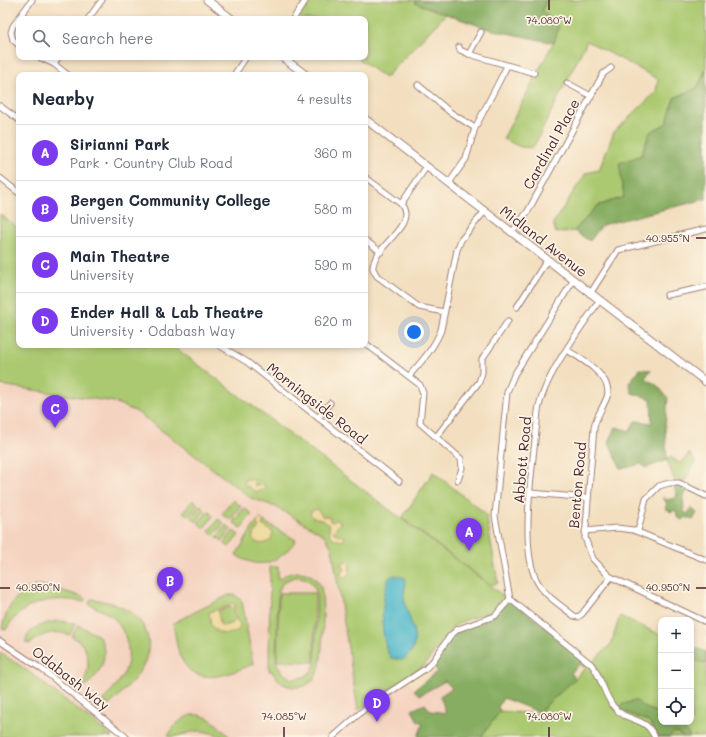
<!DOCTYPE html>
<meta charset="utf-8">
<style>
body{margin:0;font-family:Mali,sans-serif;background:#f6f6f7;color:#1f2937}
.controls{position:absolute;right:12px;bottom:12px;display:grid;overflow:hidden;border-radius:8px;box-shadow:0 2px 6px #0003}
.controls button{width:36px;height:36px;display:grid;place-items:center;padding:0;border:0;border-bottom:1px solid #e0e1e3;background:#fff;color:#1f2937;font:20px sans-serif}
.you{position:absolute;left:414px;top:332px;width:14px;height:14px;margin:-10px;border:3px solid #fff;border-radius:50%;background:#1a73e8;box-shadow:0 0 0 6px #1a73e833}
.badge{display:grid;place-items:center;width:26px;height:26px;border-radius:50%;background:#7c3aed;color:#fff;font-size:13px;font-weight:700}
.pin{position:absolute;translate:-50% -33px;filter:drop-shadow(0 1px 2px #0008)}
.pin::after{content:'';position:absolute;top:21px;width:14px;height:12px;background:inherit;clip-path:polygon(0 0,100% 0,50% 100%)}
.list{margin:0;padding:0;list-style:none}
h2{display:flex;justify-content:space-between;align-items:center;height:52px;margin:0;padding:0 16px;font-size:17px}
h2 small{font-size:13px;font-weight:400;color:#747a83}
.list li{display:grid;grid-template-columns:26px 1fr auto;gap:12px;align-items:center;box-sizing:border-box;height:56px;padding:0 16px;border-top:1px solid #e0e1e3}
.list b{display:block;font-size:15px;white-space:nowrap}
.list p{margin:0;font-size:13px;white-space:nowrap;color:#747a83}
.list em{font-size:13px;font-style:normal;color:#747a83}
.icon{flex:none;width:22px;height:22px;fill:none;stroke:currentColor;stroke-width:2;stroke-linecap:round;stroke-linejoin:round}
.map{position:relative;flex:none;width:706px;height:737px;overflow:hidden}
.search{position:absolute;background:#fff;box-shadow:0 2px 6px #0003;left:16px;top:16px;width:352px;height:44px;display:flex;align-items:center;gap:10px;box-sizing:border-box;padding:0 14px;border-radius:8px;color:#747a83;font-size:15px}
.panel{position:absolute;background:#fff;box-shadow:0 2px 6px #0003;left:16px;top:72px;width:352px;height:276px;border-radius:8px}
.map>svg:first-child{display:block}
.built{fill:#f4d3c0}
.green{fill:#aac970;stroke:#7a744e;fill-rule:evenodd}
.forest{fill:#87ad62;stroke:#686646}
.sand{fill:#eeda9e;stroke:#9c7c64;fill-rule:evenodd}
.water{fill:#4db8cb;stroke:#4c6c7b}
.lines{fill:none;stroke-linecap:round;stroke-linejoin:round}
.street-casing{stroke:#9e7f76;stroke-width:7}
.secondary-casing{stroke:#9e7f76;stroke-width:9}
.street{stroke:#fff;stroke-width:5}
.secondary{stroke:#fff;stroke-width:7}
.ticks{fill:none;stroke:#4a1f2b;stroke-width:1.5}
.labels{text-anchor:middle;dominant-baseline:central;stroke-width:3.5;stroke-linejoin:round;paint-order:stroke}
.street-label{font-size:14px;fill:#4a1f2b;stroke:#fcf5e5}
.ticks-label{font-size:10px;text-anchor:middle;fill:#4a1f2b;stroke:#fcf5e5;stroke-width:3.5;stroke-linejoin:round;paint-order:stroke}
</style>
<div class="map">
<svg width="706" height="737" viewBox="0 0 706 737">
<rect width="100%" height="100%" fill="#fcf5e5"/>
<filter id="ink" filterUnits="userSpaceOnUse"><feTurbulence type="fractalNoise" baseFrequency=".025" numOctaves="2"/><feDisplacementMap in="SourceGraphic" scale="8" xChannelSelector="R" yChannelSelector="G"/><feConvolveMatrix kernelMatrix="1 2 1 2 8 2 1 2 1" color-interpolation-filters="sRGB"/></filter>
<filter id="wash" filterUnits="userSpaceOnUse"><feTurbulence type="fractalNoise" baseFrequency=".012" numOctaves="4" result="noise"/><feDisplacementMap in="SourceGraphic" scale="16" xChannelSelector="R" yChannelSelector="G"/><feGaussianBlur stdDeviation="0.9" result="paint"/><feColorMatrix in="noise" values="0 0 0 0 0 0 0 0 0 0 0 0 0 0 0 0 0 1.4 0 .05"/><feComposite in="paint" operator="in"/></filter>
<g filter="url(#wash)">
<rect width="100%" height="100%" fill="#f3dfc0"/>
<polygon class="built" points="0,385 114,402 137,412 251,498 276,507 324,535 332,548 358,710 360,712 408,680 420,695 445,681 452,688 447,713 412,710 418,721 423,723 418,737 113,737 21,666 0,653"/>
<g class="green">
<polygon points="306,0 416,0 416,3 446,14 385,78 356,57 365,57 365,19 302,19 296,15"/>
<polygon points="546,0 706,0 706,69 697,88 674,98 667,123 650,132 624,197 597,206 574,231 556,233 553,223 586,173 599,170 614,132 656,92 658,79 587,41 533,148 521,147 503,139 553,43 559,27 542,11"/>
<polygon points="0,214 19,229 19,345 172,345 505,597 493,611 463,621 453,627 423,667 358,710 332,548 324,535 276,507 251,498 137,412 114,402 0,385"/>
<polygon points="689,453 695,461 685,481 674,479 667,460 671,457 681,464"/>
<polygon points="433,472 486,514 498,583 490,585 402,518"/>
<polygon points="193,500 198,504 189,516 183,512"/>
<polygon points="233,500 241,506 230,520 222,514"/>
<polygon points="200,505 205,510 196,522 191,517"/>
<polygon points="244,508 252,514 241,528 233,522"/>
<polygon points="208,511 213,516 204,528 198,523"/>
<polygon points="218,519 224,523 214,535 209,531"/>
<path d="M261 520 296 540C279 563 261 571 236 555L257 521Z"/>
<polygon points="226,525 231,529 222,541 217,537"/>
<polygon points="233,531 239,535 229,547 224,543"/>
<path d="M270 567H278V580C292 568 314 569 321 588 324 597 323 653 320 664 319 669 317 674 314 678 310 685 301 688 293 687 283 686 276 679 272 671H269ZM294 577C307 576 315 583 317 596L315 664 311 672 304 677 293 679 282 673 276 661 278 592 283 582Z"/>
<path d="M39 585 52 587 85 598 84 602C53 596 23 600 6 630L2 628C7 607 17 590 39 585Z"/>
<polygon points="279,593 315,593 314,662 277,661"/>
<path d="M229 595H235L242 601 253 664C228 675 192 690 179 653 176 643 175 633 173 623Z"/>
<path d="M91 599C146 605 169 646 126 688 121 693 115 701 109 705L105 703 104 700C110 692 118 684 123 675 134 656 127 629 111 616 104 611 96 608 89 604Z"/>
<polygon points="620,616 661,635 661,722 691,722 691,649 706,655 706,737 481,737 500,711 537,714 611,644"/>
<path d="M59 621 75 623 70 635C54 630 43 633 30 644L26 643C25 628 48 622 59 621Z"/>
<path d="M78 625 99 636C110 654 102 674 85 686L83 684C91 667 91 646 72 637Z"/>
<polygon points="0,653 21,666 113,737 0,737"/>
<path d="M191 715C209 713 218 726 230 737 219 737 210 731 199 731 188 732 179 737 168 737 173 726 180 719 191 715Z"/>
</g>
<g class="forest">
<path d="M416 0C430 0 442 3 456 0H546L542 11 559 27 554 43 488 29 415 3Z"/>
<polygon points="706,69 706,199 602,225 590,241 574,231 597,206 624,197 619,163 642,155 650,132 667,123 674,98 697,88"/>
<polygon points="640,369 651,370 645,378 657,385 668,398 665,427 667,460 646,468 641,464 621,469 609,442 616,427 630,431 635,421 652,423 651,399 632,393 629,383"/>
<polygon points="676,484 689,491 683,495 684,512 688,514 691,508 697,513 693,520 685,517 682,520 677,517 676,510 671,512 665,508 667,504 663,497 664,497 665,500 676,498 677,495 674,487"/>
<polygon points="510,599 588,662 584,667 580,664 571,673 576,678 539,712 503,698 498,707 500,711 481,737 418,737 423,723 418,721 412,710 425,704 431,711 446,713 440,696 452,688 445,681 420,695 414,690 437,672 433,661 458,629 488,620"/>
<polygon points="691,646 706,652 706,664 691,659"/>
<polygon points="635,700 646,708 659,713 662,725 682,726 690,737 681,737 678,733 674,733 670,737 659,737 649,722 620,710 621,705"/>
</g>
<g class="sand">
<polygon points="249,479 256,481 254,486 263,484 265,488 258,492 252,490 248,486 245,486 244,484 245,480"/>
<path d="M317 509 323 517 325 516 330 517V521L334 522 337 519 339 520 340 523 334 531V533L345 537 344 540C340 542 333 538 330 536L329 525 324 521 312 517 310 512Z"/>
<path d="M260 519 264 521 262 525 273 532 271 540C264 545 257 545 252 538L259 526 256 523Z"/>
<polygon points="348,561 350,564 349,574 344,577 341,575 341,571 345,570 342,564 343,562"/>
<path d="M232 603 235 604 234 608 240 628C231 637 217 635 211 625L209 612 229 606ZM230 607 232 608 236 620 233 623 223 626 220 624 218 611Z"/>
</g>
<path class="water" d="M395 575 405 578C407 585 403 590 404 597 406 618 428 645 402 660L391 658C379 641 381 596 389 578Z"/>
</g>
<g filter="url(#ink)">
<g class="lines">
<g class="street-casing">
<g id="street">
<polyline points="88,19 102,0"/>
<polyline points="293,19 306,0"/>
<polyline points="19,45 13,40 11,32 13,26 32,0"/>
<polyline points="459,47 460,50 469,54 534,73"/>
<polyline points="469,54 481,32"/>
<polyline points="39,57 54,64 68,75"/>
<polyline points="54,64 59,57"/>
<polyline points="234,75 246,57"/>
<polyline points="567,83 591,96"/>
<polyline points="418,85 450,112 475,128"/>
<polyline points="0,106 19,120"/>
<path d="M427 166 401 204C419 226 371 247 373 269L377 276 419 307 444 312"/>
<polyline points="365,177 401,204"/>
<polyline points="0,178 19,193"/>
<polyline points="449,183 466,159 475,128 507,66"/>
<polyline points="512,232 528,211 603,74 611,68"/>
<polyline points="365,240 381,252"/>
<path d="M573 281 514 375 507 392 495 516 510 599 591 664C602 677 603 694 614 707 623 719 639 718 648 727 651 730 653 734 655 737"/>
<polyline points="590,294 618,250 706,229"/>
<polyline points="667,295 706,287"/>
<path d="M599 301C579 331 544 376 538 411 535 452 517 550 538 583 546 597 562 606 574 616L578 617 582 614 611 577"/>
<polyline points="517,307 547,260"/>
<polyline points="365,343 420,385 423,393 420,423 461,459 462,468 458,480"/>
<polyline points="219,345 247,362 399,481"/>
<path d="M567 350C580 358 614 377 607 397 603 408 596 416 594 428L585 538 593 559 609 576 706 622"/>
<path d="M409 376C422 361 434 348 441 330L457 250 461 240 485 211"/>
<polyline points="318,418 330,403"/>
<polyline points="436,437 479,382 482,373 482,359 508,321"/>
<polyline points="531,493 588,498"/>
<polyline points="585,531 617,528 633,530 706,560"/>
<polyline points="638,531 646,499 659,486 669,483 679,483 706,496"/>
<polyline points="0,641 43,670 126,737"/>
<polyline points="333,737 367,707 425,669 433,661 450,636 458,629 495,616 510,599"/>
</g>
</g>
<g class="secondary-casing">
<g id="secondary">
<polyline points="207,0 232,19"/>
<polyline points="282,57 306,75"/>
<polyline points="365,119 706,382"/>
</g>
</g>
<use href="#street" class="street"/>
<use href="#secondary" class="secondary"/>
</g>
</g>
<path class="ticks" d="M549 0V10M696 238H706M0 588H10M696 588H706M284 727V737M549 727V737"/>
<g class="labels">
<g class="street-label">
<text transform="translate(551 144) rotate(-61)">Cardinal Place</text>
<text transform="translate(544 241) rotate(38)">Midland Avenue</text>
<text transform="translate(317 403) rotate(38)">Morningside Road</text>
<text transform="translate(522 460) rotate(-85)">Abbott Road</text>
<text transform="translate(577 485) rotate(-85)">Benton Road</text>
<text transform="translate(71 678) rotate(38)">Odabash Way</text>
</g>
</g>
<g class="ticks-label">
<text x="549" y="24">74.080°W</text>
<text x="668" y="242">40.955°N</text>
<text x="38" y="591">40.950°N</text>
<text x="668" y="591">40.950°N</text>
<text x="284" y="720">74.085°W</text>
<text x="549" y="720">74.080°W</text>
</g>
</svg>
<div class="controls">
<button>+</button>
<button>−</button>
<button><svg class="icon" aria-label="locate" viewBox="0 0 24 24"><circle cx="12" cy="12" r="6"/><path d="M12 2v4M12 18v4M2 12h4M18 12h4"/></svg></button>
</div>
<div class="you"></div>
<div class="pin badge" style="left:469px;top:551px">A</div>
<div class="pin badge" style="left:170px;top:600px">B</div>
<div class="pin badge" style="left:55px;top:428px">C</div>
<div class="pin badge" style="left:377px;top:722px">D</div>
<div class="search"><svg class="icon" aria-label="search" viewBox="0 0 24 24"><circle cx="10" cy="10" r="6"/><path d="M15 15l6 6"/></svg>Search here</div>
<section class="panel">
<h2>Nearby<small>4 results</small></h2>
<ul class="list">
<li><span class="badge">A</span><div><b>Sirianni Park</b><p>Park · Country Club Road</p></div><em>360 m</em></li>
<li><span class="badge">B</span><div><b>Bergen Community College</b><p>University</p></div><em>580 m</em></li>
<li><span class="badge">C</span><div><b>Main Theatre</b><p>University</p></div><em>590 m</em></li>
<li><span class="badge">D</span><div><b>Ender Hall &amp; Lab Theatre</b><p>University · Odabash Way</p></div><em>620 m</em></li>
</ul>
</section>
</div>
